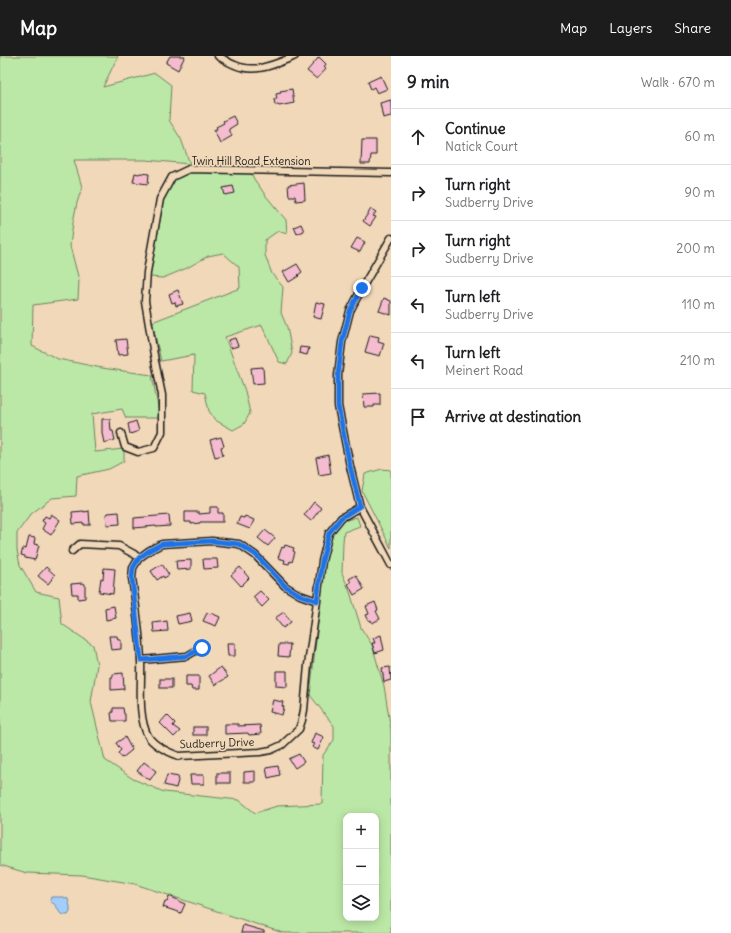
<!DOCTYPE html>
<meta charset="utf-8">
<style>
body{margin:0;font-family:Delius,sans-serif;background:#f6f6f6;color:#202124}
.controls{position:absolute;right:12px;bottom:12px;display:grid;overflow:hidden;border-radius:8px;box-shadow:0 2px 10px #0003}
.controls button{width:36px;height:36px;display:grid;place-items:center;padding:0;border:0;border-bottom:1px solid #e0e0e0;background:#fff;color:#202124;font:20px sans-serif}
.stop{position:absolute;width:12px;height:12px;margin:-9px;border:3px solid #1a73e8;border-radius:50%;background:#fff}
.stop.end{background:#1a73e8;border-color:#fff;box-shadow:0 1px 4px #0008}
.list{margin:0;padding:0;list-style:none}
h2{display:flex;justify-content:space-between;align-items:center;height:52px;margin:0;padding:0 16px;font-size:17px}
h2 small{font-size:13px;font-weight:400;color:#757577}
.list li{display:grid;grid-template-columns:26px 1fr auto;gap:12px;align-items:center;box-sizing:border-box;height:56px;padding:0 16px;border-top:1px solid #e0e0e0}
.list b{display:block;font-size:15px;white-space:nowrap}
.list p{margin:0;font-size:13px;white-space:nowrap;color:#757577}
.list em{font-size:13px;font-style:normal;color:#757577}
.icon{flex:none;width:22px;height:22px;fill:none;stroke:currentColor;stroke-width:2;stroke-linecap:round;stroke-linejoin:round}
.map{position:relative;flex:none;width:391px;height:877px;overflow:hidden}
header{display:flex;align-items:center;gap:24px;box-sizing:border-box;height:56px;padding:0 20px;background:#1c1c1c;color:#fff}
header strong{font-size:19px}
nav{display:flex;gap:22px;margin-inline-start:auto;font-size:14px}
main{display:flex}
aside{flex:1;background:#fff}
.map>svg:first-child{display:block}
.green{fill:#bbe8a6;stroke:#6c8261;fill-rule:evenodd}
.water{fill:#a2cefc;stroke:#6c87a2}
.building{fill:#f5bcd0;stroke:#1c1c1c}
.lines{fill:none;stroke-linecap:round;stroke-linejoin:round}
.minor-casing{stroke:#1c1c1c;stroke-width:9}
.minor{stroke:#f1d8b8;stroke-width:6}
.route{stroke:#1a73e8;stroke-width:5}
.labels{text-anchor:middle;dominant-baseline:central;stroke-width:3.5;stroke-linejoin:round;paint-order:stroke}
.street-label{font-size:11px;fill:#1c1c1c;stroke:#f1d8b8}
</style>
<header>
<strong>Map</strong>
<nav><a>Map</a><a>Layers</a><a>Share</a></nav>
</header>
<main>
<div class="map">
<svg width="391" height="877" viewBox="0 0 391 877">
<rect width="100%" height="100%" fill="#f1d8b8"/>
<filter id="ink" filterUnits="userSpaceOnUse"><feTurbulence type="fractalNoise" baseFrequency=".025" numOctaves="2"/><feDisplacementMap in="SourceGraphic" scale="8" xChannelSelector="R" yChannelSelector="G"/><feConvolveMatrix kernelMatrix="1 2 1 2 8 2 1 2 1" color-interpolation-filters="sRGB"/></filter>
<g filter="url(#ink)">
<g class="green">
<path d="M0 0H118L103 31 155 17 171 29 169 64 181 83 190 108 146 104H74L82 131 77 147 73 166 70 190 79 224 78 243 33 249 32 290 58 303 102 312 152 319 160 362H126L122 353 92 358 95 396 124 393V405L109 413 77 420 76 440 52 442 31 458 17 477V494L20 509 36 536 59 541 62 568 93 589 97 609 91 646 105 704 133 723 164 736 239 744 255 757 277 750 322 748 323 699 334 684V670L310 639 325 504 333 476 343 465 357 461 360 470 344 476 343 486 342 517 350 536 361 572 372 589 384 630 391 674V877H283L135 828 82 819 27 817 0 809ZM346 760H376V862H346Z"/>
<polygon points="190,116 251,117 254,123 266,140 286,164 287,178 278,175 265,184 265,199 272,218 283,231 281,257 287,271 292,297 287,308 279,306 262,269 225,281 245,335 250,357 244,368 233,374 215,364 209,355 205,337 193,334 194,299 161,305 152,266 240,232 239,211 223,197 208,200 187,212 163,222 150,221 164,142 175,122"/>
<polygon points="382,413 391,414 391,492 362,435 365,418"/>
</g>
<path class="water" d="M51 841H63L68 843 70 851V856L68 859C57 859 61 856 56 850 55 848 52 847 50 845Z"/>
<g class="building">
<polygon points="170,0 185,0 178,14 166,7"/>
<polygon points="319,1 326,8 324,11 326,13 317,23 307,15"/>
<polygon points="381,20 387,33 377,37 374,31 371,33 368,26"/>
<polygon points="292,33 294,47 279,50 278,49 275,49 274,43 277,43 276,38 281,37 280,35"/>
<polygon points="391,44 391,60 383,62 380,47"/>
<polygon points="233,60 237,68 229,73 232,80 220,87 214,74 217,73 216,71 224,67 223,65"/>
<polygon points="362,84 376,84 376,99 371,99 370,108 361,108"/>
<polygon points="135,117 139,118 140,117 149,118 148,128 133,126"/>
<polygon points="304,127 305,144 296,145 295,140 289,140 288,129"/>
<polygon points="233,130 235,137 225,139 223,132"/>
<polygon points="371,153 376,156 373,160 376,161 370,170 363,165"/>
<polygon points="301,168 304,175 297,178 294,171"/>
<polygon points="357,182 365,186 360,196 351,192"/>
<polygon points="297,208 302,216 298,219 299,220 289,226 283,216"/>
<polygon points="178,234 183,248 176,250 175,246 172,247 169,238"/>
<polygon points="384,242 391,245 391,259 379,255"/>
<polygon points="316,246 325,248 321,263 313,261"/>
<polygon points="370,279 379,281 378,285 384,287 380,300 365,296"/>
<polygon points="235,282 238,290 231,292 229,284"/>
<polygon points="126,283 128,298 118,299 116,284"/>
<polygon points="300,291 309,292 307,299 299,297"/>
<polygon points="263,311 264,327 253,328 251,312"/>
<polygon points="380,337 380,349 374,349 374,351 364,351 363,338"/>
<polygon points="102,363 110,363 111,375 113,375 115,384 104,387 102,377"/>
<polygon points="136,365 139,375 130,378 128,368"/>
<polygon points="221,381 224,390 221,391 223,399 215,401 210,384"/>
<polygon points="328,399 331,417 319,419 316,402"/>
<polygon points="314,446 321,452 311,465 304,459"/>
<polygon points="210,451 218,451 218,457 223,457 223,466 200,466 200,467 191,468 191,466 185,466 185,456 199,456 199,458 210,457"/>
<polygon points="84,455 84,456 89,455 90,469 84,469 84,467 73,468 72,456"/>
<polygon points="119,456 120,468 107,469 106,458 108,458 108,457"/>
<polygon points="51,458 60,464 51,479 42,473 45,467 42,465 45,460 49,462"/>
<polygon points="169,459 170,470 156,471 156,470 134,472 134,462"/>
<polygon points="245,460 254,464 250,473 237,468 240,461 244,462"/>
<polygon points="265,474 275,482 268,490 258,482"/>
<polygon points="29,481 35,482 34,488 39,489 35,504 25,502 25,500 21,499 23,492 26,493"/>
<polygon points="285,489 294,492 293,495 295,496 292,506 290,505 289,508 284,507 285,504 278,502 282,491 284,492"/>
<polygon points="203,503 217,503 218,512 204,513"/>
<polygon points="191,504 191,513 177,514 176,505"/>
<polygon points="162,508 169,519 164,522 163,520 157,524 151,515"/>
<polygon points="46,511 55,519 48,528 38,520"/>
<polygon points="240,511 249,522 241,530 231,519"/>
<polygon points="104,512 115,513 113,538 99,536 101,522 103,523"/>
<polygon points="356,519 364,533 354,539 348,528 351,526 349,523"/>
<polygon points="83,527 85,528 85,542 78,543 78,538 72,538 71,528"/>
<polygon points="260,535 269,544 262,551 253,541"/>
<polygon points="375,546 378,554 376,555 380,563 372,567 371,564 369,565 366,559 369,558 366,550"/>
<polygon points="114,550 116,562 106,564 105,552"/>
<polygon points="284,556 291,566 283,572 275,562"/>
<polygon points="190,557 192,565 178,568 176,560"/>
<polygon points="207,557 211,558 211,557 220,561 216,570 203,565"/>
<polygon points="167,565 168,575 154,576 153,567"/>
<polygon points="381,579 384,594 375,597 372,587 375,587 373,582"/>
<polygon points="109,580 117,580 118,584 121,584 121,593 111,594"/>
<polygon points="227,587 235,587 235,600 228,600"/>
<polygon points="279,588 290,588 289,601 278,600"/>
<polygon points="221,611 228,621 215,629 209,620"/>
<polygon points="390,611 391,624 384,626 382,612"/>
<polygon points="276,615 287,615 287,631 276,630"/>
<polygon points="123,617 124,633 111,634 111,621 113,621 113,618"/>
<polygon points="186,620 199,620 199,634 192,634 191,630 186,630"/>
<rect x="160" y="623" width="12" height="9"/>
<polygon points="273,644 283,646 282,650 284,651 282,659 270,656"/>
<polygon points="113,652 123,652 124,658 125,658 125,665 112,665 111,657 113,656"/>
<polygon points="167,659 175,667 173,670 180,675 174,681 160,667"/>
<polygon points="225,668 238,668 238,670 260,669 261,678 249,679 248,677 225,678"/>
<rect x="193" y="671" width="13" height="8"/>
<polygon points="315,677 324,681 318,694 312,691 314,688 311,687"/>
<polygon points="125,681 132,694 122,702 118,697 121,694 116,687"/>
<polygon points="299,698 304,706 295,712 289,703"/>
<polygon points="144,706 156,715 150,724 137,715"/>
<polygon points="278,710 280,719 268,722 266,712"/>
<polygon points="255,715 255,726 244,726 244,716"/>
<rect x="217" y="717" width="13" height="10"/>
<polygon points="167,719 179,721 176,732 164,729"/>
<polygon points="190,719 204,719 204,728 191,728"/>
<polygon points="169,840 178,844 178,845 185,848 181,857 163,851 165,845 167,846"/>
<polygon points="243,869 264,875 264,877 241,877"/>
</g>
<g class="lines">
<g class="minor-casing">
<g id="minor">
<path d="M218 0C224 3 229 7 235 9 255 18 275 8 293 1L295 0"/>
<polyline points="391,182 362,232 350,255 342,286 338,319 338,350 350,410 360,451 382,492 391,509"/>
<polyline points="121,377 125,391 138,396 154,392 162,376 162,339 155,305 145,245 147,216 160,143 172,121 189,113 391,117"/>
<polyline points="72,495 80,488 119,490 134,498 139,502"/>
<path d="M317 545 308 609 304 654 302 664 299 673 282 689 271 694 260 696 179 700C168 696 154 690 148 680 137 660 142 627 141 605 140 577 136 550 132 522L133 512 139 502 150 494 162 488 212 485 239 488 255 499 285 530 300 539 317 545 322 505 329 477 341 462 360 451"/>
<polyline points="141,604 187,600 202,591"/>
</g>
</g>
<use href="#minor" class="minor"/>
</g>
</g>
<g class="lines" filter="url(#ink)">
<polyline class="route" points="202,592 187,600 141,604 132,522 133,512 139,502 150,494 162,488 212,485 239,488 256,499 285,530 300,539 317,545 322,505 329,477 341,462 360,450 350,410 338,350 338,319 342,286 350,255 362,232"/>
</g>
<g class="labels">
<g class="street-label">
<text x="251" y="105">Twin Hill Road Extension</text>
<text transform="translate(217 687) rotate(-2)">Sudberry Drive</text>
</g>
</g>
</svg>
<div class="controls">
<button>+</button>
<button>−</button>
<button><svg class="icon" aria-label="layers" viewBox="0 0 24 24"><path d="M12 4l9 5-9 5-9-5zM3 14l9 5 9-5"/></svg></button>
</div>
<div class="stop" style="left:202px;top:592px"></div>
<div class="stop end" style="left:362px;top:232px"></div>
</div>
<aside>
<h2>9 min<small>Walk · 670 m</small></h2>
<ul class="list">
<li><svg class="icon" aria-label="ahead" viewBox="0 0 24 24"><path d="M12 20V5M6 11l6-6 6 6"/></svg><div><b>Continue</b><p>Natick Court</p></div><em>60 m</em></li>
<li><svg class="icon" aria-label="right" viewBox="0 0 24 24"><path d="M7 20v-9h11M14 6l5 5-5 5"/></svg><div><b>Turn right</b><p>Sudberry Drive</p></div><em>90 m</em></li>
<li><svg class="icon" aria-label="right" viewBox="0 0 24 24"><path d="M7 20v-9h11M14 6l5 5-5 5"/></svg><div><b>Turn right</b><p>Sudberry Drive</p></div><em>200 m</em></li>
<li><svg class="icon" aria-label="left" viewBox="0 0 24 24"><path d="M17 20v-9H6M10 6l-5 5 5 5"/></svg><div><b>Turn left</b><p>Sudberry Drive</p></div><em>110 m</em></li>
<li><svg class="icon" aria-label="left" viewBox="0 0 24 24"><path d="M17 20v-9H6M10 6l-5 5 5 5"/></svg><div><b>Turn left</b><p>Meinert Road</p></div><em>210 m</em></li>
<li><svg class="icon" aria-label="arrive" viewBox="0 0 24 24"><path d="M6 21V4h12l-3 4 3 4H6"/></svg><div><b>Arrive at destination</b></div></li>
</ul>
</aside>
</main>
